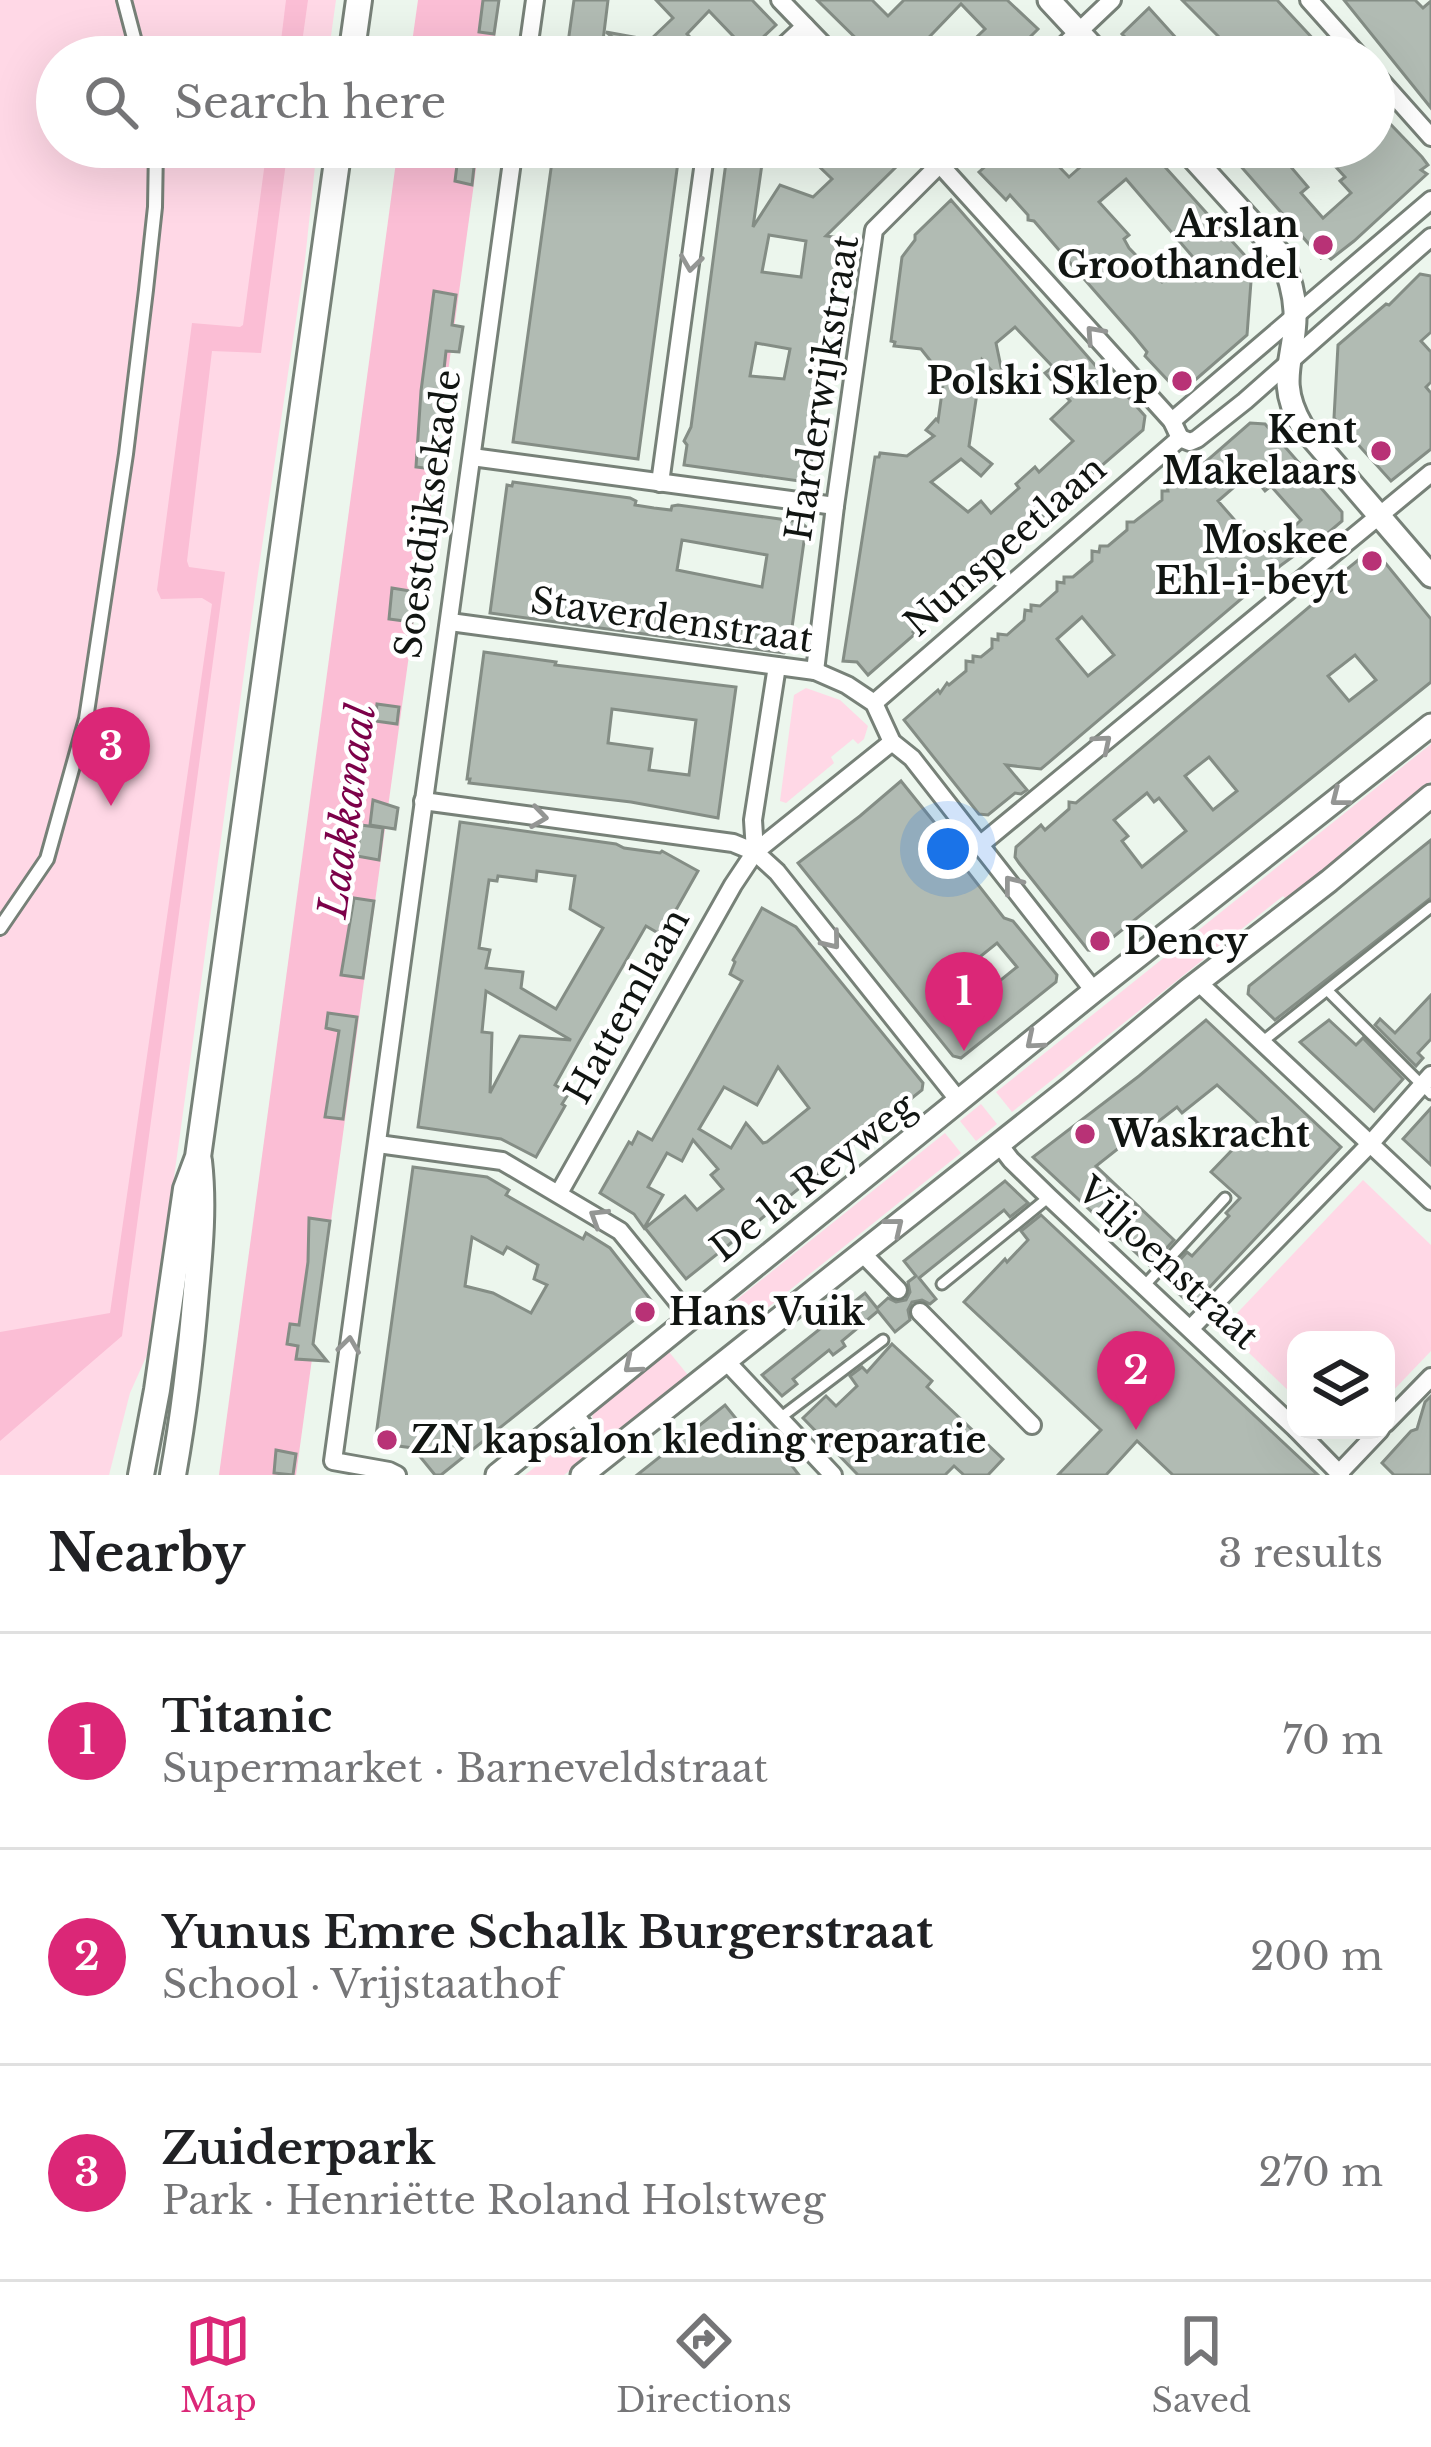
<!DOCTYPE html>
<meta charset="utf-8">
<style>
body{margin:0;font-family:"Libre Baskerville",serif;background:#f2f2f2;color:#202124}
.controls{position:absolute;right:36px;bottom:36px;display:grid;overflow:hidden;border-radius:24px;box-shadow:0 12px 48px #0002}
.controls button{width:108px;height:108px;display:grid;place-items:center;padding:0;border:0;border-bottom:3px solid #e0e0e0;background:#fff;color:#202124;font:60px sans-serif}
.you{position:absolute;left:948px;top:849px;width:42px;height:42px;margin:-30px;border:9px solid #fff;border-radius:50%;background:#1a73e8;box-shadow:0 0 0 18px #1a73e833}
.badge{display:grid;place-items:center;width:78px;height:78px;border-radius:50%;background:#db2777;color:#fff;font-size:39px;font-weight:700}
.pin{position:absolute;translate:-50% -99px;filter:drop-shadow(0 3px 6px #0008)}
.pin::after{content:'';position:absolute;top:63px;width:42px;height:36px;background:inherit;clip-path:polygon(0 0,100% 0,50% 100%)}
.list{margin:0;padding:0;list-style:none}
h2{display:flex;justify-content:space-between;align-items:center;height:156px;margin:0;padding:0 48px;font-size:51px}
h2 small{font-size:39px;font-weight:400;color:#757577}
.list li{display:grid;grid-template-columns:78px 1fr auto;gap:36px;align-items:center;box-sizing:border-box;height:216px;padding:0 48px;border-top:3px solid #e0e0e0}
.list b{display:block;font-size:45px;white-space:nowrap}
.list p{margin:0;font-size:39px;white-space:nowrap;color:#757577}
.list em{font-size:39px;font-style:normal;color:#757577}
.icon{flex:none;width:66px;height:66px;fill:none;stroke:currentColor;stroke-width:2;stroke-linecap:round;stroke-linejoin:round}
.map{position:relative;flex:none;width:1431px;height:1475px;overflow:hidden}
.search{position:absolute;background:#fff;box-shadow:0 12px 48px #0002;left:36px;right:36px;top:36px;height:132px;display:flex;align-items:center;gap:30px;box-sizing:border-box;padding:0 42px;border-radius:66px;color:#757577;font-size:45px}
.sheet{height:804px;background:#fff}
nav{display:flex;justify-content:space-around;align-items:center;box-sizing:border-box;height:168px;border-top:3px solid #e0e0e0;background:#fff;font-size:33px;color:#757577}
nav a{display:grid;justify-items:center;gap:6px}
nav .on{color:#db2777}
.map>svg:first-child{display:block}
.green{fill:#ffd8e6}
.water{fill:#fbbed5}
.building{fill:#b1bbb3;stroke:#848d85;stroke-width:3;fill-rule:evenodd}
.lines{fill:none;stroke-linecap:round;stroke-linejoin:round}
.service-casing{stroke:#778178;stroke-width:15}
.pedestrian-casing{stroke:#778178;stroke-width:18}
.minor-casing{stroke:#778178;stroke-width:22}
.tertiary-casing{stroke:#778178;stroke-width:27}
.secondary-casing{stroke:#778178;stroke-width:30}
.service{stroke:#fff;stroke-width:9}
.pedestrian{stroke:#fff;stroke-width:12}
.minor{stroke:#fff;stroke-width:16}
.tertiary{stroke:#fff;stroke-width:21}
.secondary{stroke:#fff;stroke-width:24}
.oneway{stroke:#949694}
.poi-dot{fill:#b83276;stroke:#fff;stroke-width:4.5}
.labels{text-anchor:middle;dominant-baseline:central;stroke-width:9;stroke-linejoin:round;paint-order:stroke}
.poi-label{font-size:36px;font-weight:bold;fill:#111512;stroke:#fff;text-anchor:end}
.street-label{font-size:36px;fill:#111512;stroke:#fff}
.water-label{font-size:39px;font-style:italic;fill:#7c0149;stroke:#fff}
</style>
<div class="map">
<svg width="1431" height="1475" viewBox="0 0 1431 1475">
<rect width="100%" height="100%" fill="#ecf6ed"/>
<g class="green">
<polygon points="0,0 336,0 328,57 57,57 57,147 317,147 305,260 257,580 166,1235 147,1355 130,1393 109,1475 0,1475"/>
<polygon points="806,688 840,700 868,726 864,739 858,744 853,739 831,757 834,763 786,803 780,801 794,695"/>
<polygon points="1431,744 1431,781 1354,842 1289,902 1283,896 1012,1112 996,1092"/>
<polygon points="981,1104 997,1124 976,1141 960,1121"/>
<polygon points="945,1133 961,1153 741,1329 725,1309"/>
<polygon points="1363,1180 1431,1245 1431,1351 1386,1398 1386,1340 1296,1340 1296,1398 1223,1328"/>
<path d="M665 1347 692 1380 615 1439C598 1435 590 1426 593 1408Z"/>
<polygon points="582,1439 588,1448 582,1461 564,1475 525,1475 568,1441"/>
</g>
<g class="water">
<polygon points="286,0 308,0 300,57 279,57"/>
<polygon points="418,0 500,0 492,57 410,57"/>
<polygon points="267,147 288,147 261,353 212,351 187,561 189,567 225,572 122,1336 0,1441 0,1332 110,1313 212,604 202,598 161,599 157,590 192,323 240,327 243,325"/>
<polygon points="398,147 479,147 296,1475 219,1475"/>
</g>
<g class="building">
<polygon points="483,0 499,0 494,34 479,32"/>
<polygon points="574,0 608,0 601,57 566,57"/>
<polygon points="656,0 752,0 776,25 742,57 710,57 733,36 709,11 687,34 710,57 656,57 648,49 642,57 637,57 606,32 650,40 673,18"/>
<polygon points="817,0 872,0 888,16 904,0 1007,0 1038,29 1010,57 956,57 985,29 961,4 910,57 875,57"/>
<polygon points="1182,0 1277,0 1330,57 1239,57"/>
<polygon points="1344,0 1415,0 1423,8 1431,1 1431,108"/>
<polygon points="1149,8 1177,39 1195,57 1145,57 1122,34"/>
<polygon points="1374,107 1422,157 1428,165 1421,170 1427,174 1354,241 1331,259 1326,255 1321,258 1224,147 1274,147 1308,187 1301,193 1323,218 1351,193 1340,181 1345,177 1335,166 1356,147 1374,147"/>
<polygon points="554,147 680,147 638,459 513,442"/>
<path d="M728 147H762L760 157H763L753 227 780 185 813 197 832 179 799 147H902L901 162 826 236 841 238 810 473 799 481 684 465 687 445 684 441 691 427ZM769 235 806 241 801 277 762 272ZM756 343 790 349 784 379 750 376Z"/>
<path d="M1007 147H1040L1069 177 1103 147H1147L1249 260 1247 261 1252 268 1247 335 1186 388H1175L1145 356 1147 352 1134 336 1071 264 1034 221 1028 220V215L1010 195 1006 200 979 172ZM1126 179 1192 256 1162 282 1129 248 1124 239 1129 235 1099 202Z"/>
<polygon points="457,165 474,167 472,185 455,181"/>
<path d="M951 200 1102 373 1105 371 1145 416 1143 430 937 608 913 632 915 634 868 675 857 662 843 661 875 457H879L880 453 907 456 934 436 926 430 936 419 938 421 944 378 921 349 894 346 895 342 891 341 902 257 915 240V235ZM1015 327 1053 367 1045 373 1070 401 1051 419 1073 441 1039 472 1035 467 1016 484 1019 488 991 513 981 501 968 512 931 482 961 459 981 476 992 464 969 446 982 360 1005 386 996 343Z"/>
<polygon points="1420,274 1431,276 1431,332 1421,341 1431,352 1431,382 1426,387 1431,393 1431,449 1391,481 1334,418 1338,345 1386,304 1389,305"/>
<polygon points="434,291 456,295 452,325 463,327 459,352 446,351 433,469 416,467 421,391"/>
<path d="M1250 423 1265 424 1342 512V521L1301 556 1295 555 1280 566 1041 769 1006 765 1027 790 1021 794 1015 793 988 815 979 814 904 720 938 690 940 693 947 683 949 685 966 671V661L973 662V656L981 657 992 648V639L998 640V634L1007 635 1024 620 1025 610 1031 611V605L1040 606 1057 591V582L1064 583V577H1073L1092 561V551L1099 552 1100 546H1108L1127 530V522H1134L1162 500V491H1168L1167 484 1178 486ZM1249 479 1253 483 1256 480 1265 491 1271 486 1301 520 1275 545 1264 532 1253 541 1218 501 1241 481 1244 484ZM1082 617 1114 655 1088 676 1057 639Z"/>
<path d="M513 482 630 498 636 501 635 505 654 508 671 510 672 506 678 505 801 522 806 527 789 649 784 653 490 613 507 485 512 486ZM682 540 767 555 762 587 677 570Z"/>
<path d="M1367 553 1372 560 1378 554 1431 619V682L1096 951 1088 950 1019 863 1015 857 1016 847 1041 825 1045 830 1069 809V802L1076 803 1270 640 1314 603 1313 597 1321 598 1330 591 1346 577 1342 573ZM1355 655 1376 680 1349 701 1328 676ZM1209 757 1237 791 1213 810 1185 776ZM1147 793 1154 802 1159 798 1186 831 1142 867 1122 841 1128 836 1114 820Z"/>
<polygon points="392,588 416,592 412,622 389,619"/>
<path d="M484 652 556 662 555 665 736 687 718 818 631 802 469 783 470 779H467ZM612 709 696 720 689 775 649 770 652 749 608 743Z"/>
<polygon points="377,704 399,707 397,724 375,721"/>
<path d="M901 781 938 827 936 829 940 836 1004 918 1013 921 1057 975 1056 982 961 1058 953 1056 798 863 860 816ZM997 943 1017 967 986 992 966 968Z"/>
<polygon points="373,800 398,808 395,829 370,825"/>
<path d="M460 822 616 844 624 848 660 853 662 851 698 871 668 924 666 922 658 933 646 926 579 1042 555 1085 569 1093 562 1104 565 1106 536 1157 501 1139 418 1127ZM537 871 575 876 570 909 603 928 556 1009 521 988 523 972 486 968 490 950 479 948 489 880 497 881 498 876 536 881ZM486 991 571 1040 520 1036 490 1093 492 1033 482 1032Z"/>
<polygon points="361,825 383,828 379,860 357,856"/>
<polygon points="1431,840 1431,898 1275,1020 1248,994 1249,986"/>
<polygon points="354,898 374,901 363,978 341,975"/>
<path d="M762 908 796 927 923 1083 922 1090 686 1279 645 1228 685 1196 697 1210 723 1189 711 1175 718 1169 693 1140 682 1161 667 1153 648 1187 663 1195 644 1228 634 1214 600 1193 629 1142 632 1144 638 1132 652 1140 692 1070 742 981 730 974 735 962 733 960ZM778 1067 809 1108 767 1142 763 1143 746 1123 731 1148 699 1129 724 1087 757 1105Z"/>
<polygon points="1431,995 1431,1039 1418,1053 1423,1058 1416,1066 1375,1025 1380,1019 1395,1033"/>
<polygon points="328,1013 357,1017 343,1119 325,1117 339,1031 326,1028"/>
<polygon points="1206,1020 1341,1147 1192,1306 1163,1279 1187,1252 1192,1256 1229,1216 1226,1213 1240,1198 1211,1172 1258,1123 1217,1085 1182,1113 1177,1107 1141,1135 1139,1132 1096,1166 1174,1240 1150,1266 1033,1157 1139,1076"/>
<polygon points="1329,1020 1356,1045 1363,1038 1403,1079 1374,1111 1300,1042"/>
<polygon points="1431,1108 1431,1165 1403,1139"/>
<path d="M413 1167 487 1177 509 1190 506 1195 525 1206 583 1239 586 1233 610 1248 654 1304 441 1475H435L413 1448 375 1443ZM472 1237 503 1254 507 1247 538 1265 534 1279 547 1285 531 1313 493 1293 465 1286Z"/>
<polygon points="1005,1181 1028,1203 1010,1217 1004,1210 919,1278 936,1299 930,1304 922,1300 912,1302 908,1310 910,1320 895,1332 878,1311 842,1341 845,1346 833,1355 829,1350 793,1379 797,1384 782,1396 762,1375 865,1293 877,1308 888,1298 896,1302 906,1300 910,1292 908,1282 916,1276 904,1261"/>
<polygon points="1041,1215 1173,1339 1318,1475 1173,1475 1137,1441 1106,1475 1058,1475 1101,1430 964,1302 1005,1259 1007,1262 1028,1240 1021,1231"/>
<polygon points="309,1218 330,1221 313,1344 327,1361 296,1359 298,1346 287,1344 290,1324 299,1325 308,1262"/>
<polygon points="892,1344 932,1381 927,1387 1003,1459 988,1475 964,1475 954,1466 945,1475 858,1475 803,1418 826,1396 836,1406 857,1386 850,1376 862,1367 867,1372"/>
<polygon points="1431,1396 1431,1475 1394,1475 1382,1463 1411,1431 1417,1429 1425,1402"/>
<polygon points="725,1405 746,1431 755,1425 764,1437 776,1445 799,1475 637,1475"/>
<polygon points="276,1450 296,1454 293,1475 274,1473"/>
</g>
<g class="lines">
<g class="service-casing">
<g id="service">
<polyline points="1328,991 1431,1094"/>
<polyline points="1262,1042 1431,907"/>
<polyline points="942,1284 1049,1197"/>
<polyline points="1145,1285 1225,1198"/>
<polyline points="780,1418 883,1340"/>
</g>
</g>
<g class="pedestrian-casing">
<g id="pedestrian">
<polyline points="124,0 139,57"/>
<polyline points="0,928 47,859 86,719 126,454 146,290 155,207 156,147"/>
</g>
</g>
<g class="minor-casing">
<g id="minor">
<polyline points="780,0 835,57"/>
<polyline points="1309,0 1360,57"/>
<polyline points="527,57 535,0"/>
<polyline points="772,57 805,26"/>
<polyline points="1052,57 1112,0"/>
<polyline points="1374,73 1431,137"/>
<polyline points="924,147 1172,421 1180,438"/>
<polyline points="1172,421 1431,200"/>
<polyline points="472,457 835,506"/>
<polyline points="660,483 706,147"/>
<polyline points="450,622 815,671 847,685 874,703 892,742 912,758 1094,991"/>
<polyline points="815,671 835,506 874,230 957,147"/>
<polyline points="874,703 1180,438 1190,442 1197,439 1245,401 1431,237"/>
<polyline points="423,801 733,843 755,852 777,872 960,1102"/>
<polyline points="981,844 1431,473"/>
<polyline points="755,852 753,820 777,666"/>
<polyline points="1198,982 1431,1201"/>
<polyline points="998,1143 1011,1160 1049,1197 1296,1429"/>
<polyline points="378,1144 502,1161 620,1231 690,1317"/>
<polyline points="559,1193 733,885 755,852 892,742"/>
<polyline points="862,1253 898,1290"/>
<polyline points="920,1312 1032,1425"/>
<polyline points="1191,1328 1370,1144 1431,1075"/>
<polyline points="725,1360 833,1475"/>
<polyline points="574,1413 606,1456"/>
<polyline points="1386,1423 1431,1377"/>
<polyline points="1297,1430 1341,1475"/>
<polyline points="1341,1471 1380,1430"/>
<polyline points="397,1475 389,1471 333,1461 514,147"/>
</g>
</g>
<g class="tertiary-casing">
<g id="tertiary">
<polyline points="1049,0 1102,57"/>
<path d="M1183 147 1280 254C1288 272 1294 290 1295 311 1297 356 1274 379 1302 426L1431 576"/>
<polyline points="497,1475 1094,991 1431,725"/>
<polyline points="582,1475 1071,1087 1188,990 1329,881 1431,796"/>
</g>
</g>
<g class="secondary-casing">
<g id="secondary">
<polyline points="351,57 359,0"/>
<polyline points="141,1475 157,1390 186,1189 198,1157 339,147"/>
<path d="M173 1475C184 1414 191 1353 196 1291 200 1248 204 1205 199 1161"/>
</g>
</g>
<use href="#service" class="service"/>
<use href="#pedestrian" class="pedestrian"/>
<use href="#minor" class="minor"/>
<use href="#tertiary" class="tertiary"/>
<use href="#secondary" class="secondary"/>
</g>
<defs><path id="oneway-chevron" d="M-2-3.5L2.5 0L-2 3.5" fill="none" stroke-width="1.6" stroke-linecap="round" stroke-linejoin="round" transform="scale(3)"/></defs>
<g class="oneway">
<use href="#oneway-chevron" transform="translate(691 263) rotate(98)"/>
<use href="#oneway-chevron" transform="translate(1094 334) rotate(-132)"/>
<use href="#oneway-chevron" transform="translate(1103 743) rotate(-40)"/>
<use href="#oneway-chevron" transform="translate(1339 798) rotate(142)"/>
<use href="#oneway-chevron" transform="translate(539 817) rotate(8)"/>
<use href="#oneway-chevron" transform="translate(1012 884) rotate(-128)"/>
<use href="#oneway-chevron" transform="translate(832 941) rotate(51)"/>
<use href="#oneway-chevron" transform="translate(1034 1041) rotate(140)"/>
<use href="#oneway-chevron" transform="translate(598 1217) rotate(-148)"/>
<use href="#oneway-chevron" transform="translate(895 1226) rotate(-39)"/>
<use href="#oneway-chevron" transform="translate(349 1345) rotate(-82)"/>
<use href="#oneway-chevron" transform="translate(632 1365) rotate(140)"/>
</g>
<g class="poi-dot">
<circle cx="1323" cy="245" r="12"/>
<circle cx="1182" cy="381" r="12"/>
<circle cx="1381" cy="451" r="12"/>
<circle cx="1372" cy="561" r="12"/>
<circle cx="1100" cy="941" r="12"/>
<circle cx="1085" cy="1134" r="12"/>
<circle cx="645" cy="1312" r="12"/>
<circle cx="387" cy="1440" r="12"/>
</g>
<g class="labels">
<g class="poi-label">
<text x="1299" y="224">Arslan<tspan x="1299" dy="41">Groothandel</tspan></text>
<text x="1158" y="381">Polski Sklep</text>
<text x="1357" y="430">Kent<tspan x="1357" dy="41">Makelaars</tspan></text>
<text x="1348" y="540">Moskee<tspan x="1348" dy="41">Ehl-i-beyt</tspan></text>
<text x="1124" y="941" text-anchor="start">Dency</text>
<text x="1109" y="1134" text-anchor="start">Waskracht</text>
<text x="669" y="1312" text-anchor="start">Hans Vuik</text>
<text x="411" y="1440" text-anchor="start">ZN kapsalon kleding reparatie</text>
</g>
<g class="street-label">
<text transform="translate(822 388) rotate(-81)">Harderwijkstraat</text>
<text transform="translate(428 514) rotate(-82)">Soestdijksekade</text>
<text transform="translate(1005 546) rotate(-41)">Nunspeetlaan</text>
<text transform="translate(672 620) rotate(8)">Staverdenstraat</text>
<text transform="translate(627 1006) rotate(-61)">Hattemlaan</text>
<text transform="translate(813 1177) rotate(-38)">De la Reyweg</text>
<text transform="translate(1168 1263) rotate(43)">Viljoenstraat</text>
</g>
<g class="water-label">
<text transform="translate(347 811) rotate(-82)">Laakkanaal</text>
</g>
</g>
</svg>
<div class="controls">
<button><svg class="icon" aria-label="layers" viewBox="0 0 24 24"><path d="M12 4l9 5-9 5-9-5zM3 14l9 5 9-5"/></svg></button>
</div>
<div class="you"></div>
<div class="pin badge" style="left:964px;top:1051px">1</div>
<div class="pin badge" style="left:1136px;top:1430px">2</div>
<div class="pin badge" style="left:111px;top:806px">3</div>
<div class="search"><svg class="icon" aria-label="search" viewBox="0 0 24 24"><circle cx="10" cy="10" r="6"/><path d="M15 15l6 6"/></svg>Search here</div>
</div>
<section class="sheet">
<h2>Nearby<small>3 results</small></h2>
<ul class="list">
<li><span class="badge">1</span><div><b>Titanic</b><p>Supermarket · Barneveldstraat</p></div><em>70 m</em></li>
<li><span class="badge">2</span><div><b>Yunus Emre Schalk Burgerstraat</b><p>School · Vrijstaathof</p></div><em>200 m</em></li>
<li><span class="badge">3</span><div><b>Zuiderpark</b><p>Park · Henriëtte Roland Holstweg</p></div><em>270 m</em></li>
</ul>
</section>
<nav>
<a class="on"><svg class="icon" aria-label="map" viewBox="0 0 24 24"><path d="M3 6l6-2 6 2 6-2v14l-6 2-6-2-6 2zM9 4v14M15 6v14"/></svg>Map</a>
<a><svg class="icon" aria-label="directions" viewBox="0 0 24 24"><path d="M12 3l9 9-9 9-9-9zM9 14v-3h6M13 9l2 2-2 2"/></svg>Directions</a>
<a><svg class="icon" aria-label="saved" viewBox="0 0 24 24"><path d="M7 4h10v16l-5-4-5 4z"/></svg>Saved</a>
</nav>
